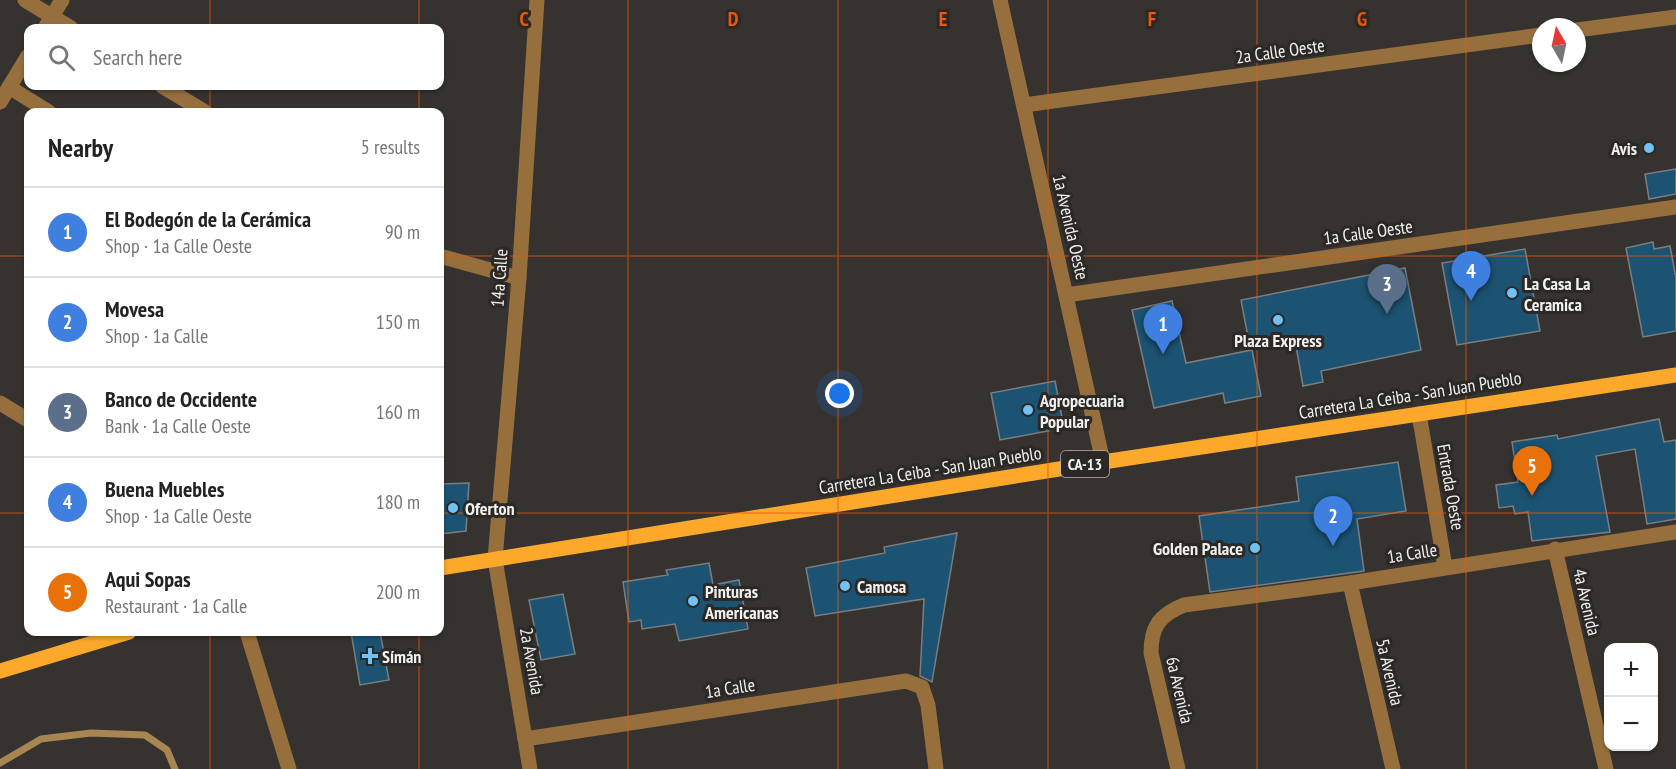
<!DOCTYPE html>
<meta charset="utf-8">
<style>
body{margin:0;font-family:"PT Sans Narrow",sans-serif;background:#f6f6f6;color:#222}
.controls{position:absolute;right:18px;bottom:18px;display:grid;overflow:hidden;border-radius:12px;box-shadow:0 2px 4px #0004}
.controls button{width:54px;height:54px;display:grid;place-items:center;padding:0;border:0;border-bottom:2px solid #e0e0e0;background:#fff;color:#222;font:30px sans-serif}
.compass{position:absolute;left:1532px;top:18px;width:54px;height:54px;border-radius:50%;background:#fff;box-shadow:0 2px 4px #0004;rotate:351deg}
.you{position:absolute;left:840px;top:394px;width:21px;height:21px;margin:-15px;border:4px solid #fff;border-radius:50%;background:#1a73e8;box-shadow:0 0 0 9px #1a73e833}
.badge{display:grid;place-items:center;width:39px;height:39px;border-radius:50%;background:#456a80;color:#fff;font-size:20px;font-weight:700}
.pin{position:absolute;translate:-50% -50px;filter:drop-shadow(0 2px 3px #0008)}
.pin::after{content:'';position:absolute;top:32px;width:21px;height:18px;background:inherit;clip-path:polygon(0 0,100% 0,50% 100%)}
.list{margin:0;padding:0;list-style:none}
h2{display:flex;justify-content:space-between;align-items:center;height:78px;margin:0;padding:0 24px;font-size:26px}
h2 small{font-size:20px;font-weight:400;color:#767676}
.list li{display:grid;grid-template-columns:39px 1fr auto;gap:18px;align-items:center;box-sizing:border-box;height:90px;padding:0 24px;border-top:2px solid #e0e0e0}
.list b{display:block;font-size:22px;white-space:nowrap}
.list p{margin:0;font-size:20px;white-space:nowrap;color:#767676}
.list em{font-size:20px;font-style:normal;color:#767676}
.icon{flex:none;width:33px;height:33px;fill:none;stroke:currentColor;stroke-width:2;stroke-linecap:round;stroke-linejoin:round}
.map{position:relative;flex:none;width:1676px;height:769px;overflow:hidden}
.search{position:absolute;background:#fff;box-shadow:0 2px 4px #0004;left:24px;top:24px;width:420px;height:66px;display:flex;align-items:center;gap:15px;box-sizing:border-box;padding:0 21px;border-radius:12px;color:#767676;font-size:22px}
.panel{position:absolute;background:#fff;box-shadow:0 2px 4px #0004;left:24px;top:108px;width:420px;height:528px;border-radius:12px}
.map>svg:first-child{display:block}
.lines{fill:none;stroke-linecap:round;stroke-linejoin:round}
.stream{stroke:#a88652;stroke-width:7}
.building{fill:#1c5372;stroke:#7a7e81;stroke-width:1.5}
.minor{stroke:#976f3d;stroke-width:15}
.major{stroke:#fca92b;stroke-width:15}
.grid{fill:none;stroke:#e8590c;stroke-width:1.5;stroke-opacity:0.55}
.poi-dot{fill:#70c2f4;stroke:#2b2825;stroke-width:2}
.labels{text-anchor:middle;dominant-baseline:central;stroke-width:6;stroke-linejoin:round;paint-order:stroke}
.shield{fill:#2b2825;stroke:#b7b5b2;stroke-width:1.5}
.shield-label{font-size:16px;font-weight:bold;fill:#f3f1ef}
.street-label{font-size:18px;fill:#f3f1ef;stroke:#2b2825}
.poi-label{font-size:18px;font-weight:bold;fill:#f3f1ef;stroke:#2b2825;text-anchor:start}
.grid-label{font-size:20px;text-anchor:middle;font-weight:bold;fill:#e8590c;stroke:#2b2825;stroke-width:6;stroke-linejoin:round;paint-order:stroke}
</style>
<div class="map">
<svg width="1676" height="769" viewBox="0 0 1676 769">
<rect width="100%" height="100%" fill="#35322f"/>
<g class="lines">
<polyline class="stream" points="0,763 41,739 91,733 145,735 167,750 175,769"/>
</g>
<g class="building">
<polygon points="1676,169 1676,194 1649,199 1645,174"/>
<polygon points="1653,242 1654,249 1670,246 1676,278 1676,331 1643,337 1626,248"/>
<polygon points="1525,249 1540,331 1457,345 1442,263"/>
<polygon points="1405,268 1421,350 1321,371 1323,382 1303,386 1295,340 1250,348 1241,300"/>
<polygon points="1172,301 1186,363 1252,350 1261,396 1225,403 1223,393 1154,408 1132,310"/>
<polygon points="1055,381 1064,428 1000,440 991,393"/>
<polygon points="1659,419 1664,442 1676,440 1676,519 1647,524 1635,449 1596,456 1610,532 1532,541 1528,512 1515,514 1513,506 1499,508 1496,485 1518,482 1512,442 1557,435 1558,439"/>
<polygon points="1398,462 1406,511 1357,519 1364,571 1210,592 1199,516 1299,501 1296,477"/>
<polygon points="469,483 466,531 440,534 440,484"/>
<polygon points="957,533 932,682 920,676 924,599 815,616 806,568 885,553 884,547"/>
<polygon points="709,563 713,585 739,580 748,629 679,641 675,624 642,629 641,620 629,622 623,582 668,575 666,570"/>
<polygon points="563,594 575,654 541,660 529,600"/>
<polygon points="351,632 380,632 389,680 360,685"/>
</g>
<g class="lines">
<g class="minor">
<polyline points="25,0 71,28"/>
<polyline points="1000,0 1103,462"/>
<polyline points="45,28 62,0"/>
<polyline points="1577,30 1676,17"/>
<polyline points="162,86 205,112"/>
<polyline points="9,87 49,112"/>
<polyline points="0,102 28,56"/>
<polyline points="1024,105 1541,35"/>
<polyline points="440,256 519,278"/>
<polyline points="1066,295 1676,207"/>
<polyline points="0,403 28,420"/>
<polyline points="1419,414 1445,567"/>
<polyline points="1555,549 1606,769"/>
<polyline points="1350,583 1393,769"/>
<polyline points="247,632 289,769"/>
<polyline points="525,739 906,681 922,687 928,705 936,769"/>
<polyline points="530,769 495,559 519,278 537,0"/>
<path d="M1178 769 1151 653C1151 627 1159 615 1184 605L1350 583 1676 532"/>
</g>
<g class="major">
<polyline points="440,568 1103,462 1676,375"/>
<polyline points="0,671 129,632"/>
</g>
</g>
<path class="grid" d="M210 0V28M419 0V28M628 0V769M838 0V769M1048 0V769M1257 0V769M1466 0V769M210 86V112M419 86V112M0 256H28M440 256H1676M0 513H28M440 513H1676M210 632V769M419 632V769"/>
<g class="poi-dot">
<circle cx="1649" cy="148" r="6"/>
<circle cx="1512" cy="293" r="6"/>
<circle cx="1278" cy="320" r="6"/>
<circle cx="1028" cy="410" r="6"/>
<circle cx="453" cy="508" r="6"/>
<circle cx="1255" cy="548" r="6"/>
<circle cx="845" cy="586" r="6"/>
<circle cx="693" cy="601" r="6"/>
<path d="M367 647h6v6h6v6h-6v6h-6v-6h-6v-6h6z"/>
</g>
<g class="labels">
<rect class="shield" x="1061" y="451" width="48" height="26" rx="4.5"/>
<g class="shield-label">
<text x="1085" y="464">CA-13</text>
</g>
<g class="street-label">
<text transform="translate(1280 51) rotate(-8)">2a Calle Oeste</text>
<text transform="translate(1071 227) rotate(77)">1a Avenida Oeste</text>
<text transform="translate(1368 232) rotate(-8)">1a Calle Oeste</text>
<text transform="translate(499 278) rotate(-86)">14a Calle</text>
<text transform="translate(1410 395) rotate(-9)">Carretera La Ceiba - San Juan Pueblo</text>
<text transform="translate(930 470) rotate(-9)">Carretera La Ceiba - San Juan Pueblo</text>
<text transform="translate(1451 487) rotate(80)">Entrada Oeste</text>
<text transform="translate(1412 553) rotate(-9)">1a Calle</text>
<text transform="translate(1587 602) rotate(77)">4a Avenida</text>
<text transform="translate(532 661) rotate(80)">2a Avenida</text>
<text transform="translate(1390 672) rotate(77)">5a Avenida</text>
<text transform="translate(730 688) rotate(-9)">1a Calle</text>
<text transform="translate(1180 690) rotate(77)">6a Avenida</text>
</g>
<g class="poi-label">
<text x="1637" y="148" text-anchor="end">Avis</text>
<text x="1524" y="283">La Casa La<tspan x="1524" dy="21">Ceramica</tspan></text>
<text x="1278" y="340" text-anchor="middle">Plaza Express</text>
<text x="1040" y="400">Agropecuaria<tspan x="1040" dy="21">Popular</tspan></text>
<text x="465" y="508">Oferton</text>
<text x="1243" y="548" text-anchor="end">Golden Palace</text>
<text x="857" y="586">Camosa</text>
<text x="705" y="591">Pinturas<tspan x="705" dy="21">Americanas</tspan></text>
<text x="382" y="656">Símán</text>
</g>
</g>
<g class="grid-label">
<text x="524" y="26">C</text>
<text x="733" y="26">D</text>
<text x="943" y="26">E</text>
<text x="1152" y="26">F</text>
<text x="1362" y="26">G</text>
</g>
</svg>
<div class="controls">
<button>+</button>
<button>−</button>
</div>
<svg class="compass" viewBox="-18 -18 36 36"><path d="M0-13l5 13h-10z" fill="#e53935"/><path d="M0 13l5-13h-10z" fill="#767676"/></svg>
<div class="you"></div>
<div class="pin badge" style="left:1163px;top:354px;background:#3f7fe0">1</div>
<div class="pin badge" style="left:1333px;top:546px;background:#3f7fe0">2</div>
<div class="pin badge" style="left:1387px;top:314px;background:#5c6f8a">3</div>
<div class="pin badge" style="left:1471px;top:301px;background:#3f7fe0">4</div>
<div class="pin badge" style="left:1532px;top:496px;background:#e8710a">5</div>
<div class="search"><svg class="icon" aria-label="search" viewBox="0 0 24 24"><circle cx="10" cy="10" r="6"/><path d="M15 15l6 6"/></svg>Search here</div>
<section class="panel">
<h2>Nearby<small>5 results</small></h2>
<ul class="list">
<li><span class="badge" style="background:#3f7fe0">1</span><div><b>El Bodegón de la Cerámica</b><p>Shop · 1a Calle Oeste</p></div><em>90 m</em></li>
<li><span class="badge" style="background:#3f7fe0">2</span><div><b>Movesa</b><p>Shop · 1a Calle</p></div><em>150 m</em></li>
<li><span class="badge" style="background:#5c6f8a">3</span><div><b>Banco de Occidente</b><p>Bank · 1a Calle Oeste</p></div><em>160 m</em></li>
<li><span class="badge" style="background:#3f7fe0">4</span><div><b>Buena Muebles</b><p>Shop · 1a Calle Oeste</p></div><em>180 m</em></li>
<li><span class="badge" style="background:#e8710a">5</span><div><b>Aqui Sopas</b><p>Restaurant · 1a Calle</p></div><em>200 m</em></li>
</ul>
</section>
</div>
